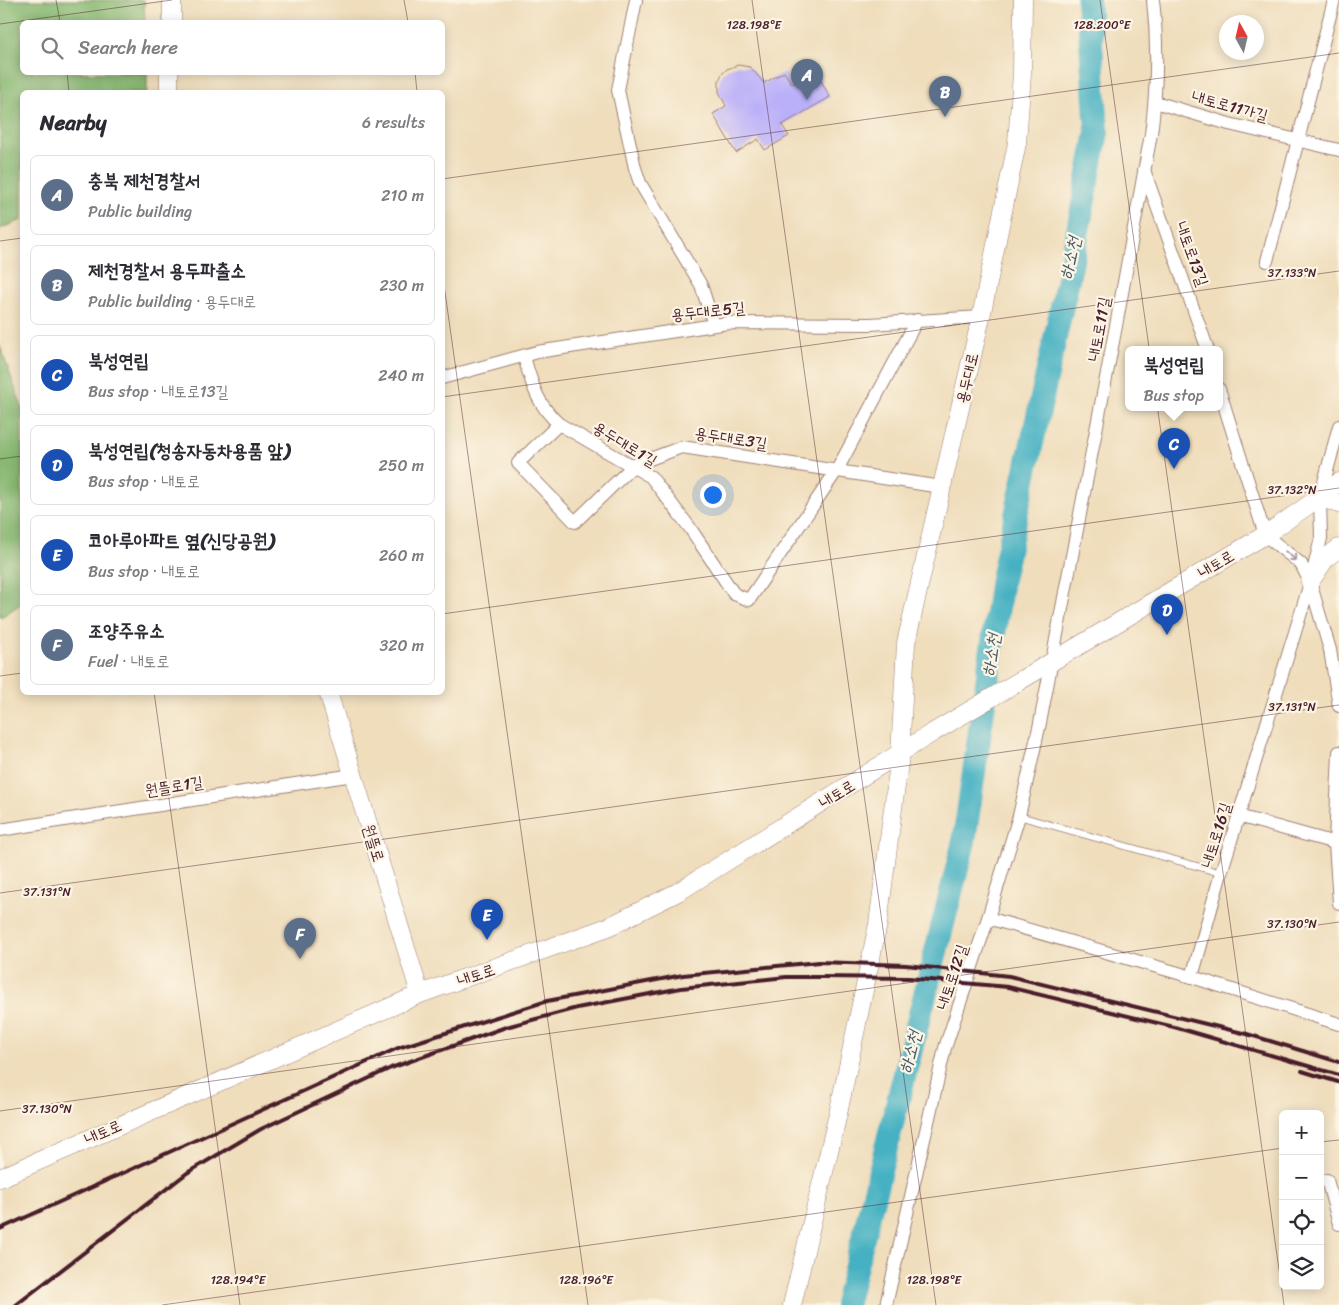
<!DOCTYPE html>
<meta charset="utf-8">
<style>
body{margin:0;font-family:Sriracha,"Poor Story",sans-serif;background:#f2f2f3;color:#2b2b33}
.controls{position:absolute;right:15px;bottom:15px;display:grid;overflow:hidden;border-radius:8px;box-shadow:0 2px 12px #0003}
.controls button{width:45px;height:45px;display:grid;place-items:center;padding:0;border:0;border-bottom:1px solid #e1e1e2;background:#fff;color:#2b2b33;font:25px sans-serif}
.compass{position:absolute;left:1219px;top:15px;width:45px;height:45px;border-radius:50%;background:#fff;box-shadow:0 2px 12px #0003;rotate:352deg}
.you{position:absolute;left:712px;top:494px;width:18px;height:18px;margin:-12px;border:4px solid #fff;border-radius:50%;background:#1a73e8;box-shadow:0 0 0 8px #1a73e833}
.badge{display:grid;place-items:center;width:32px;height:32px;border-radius:50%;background:#b5179e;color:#fff;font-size:16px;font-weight:700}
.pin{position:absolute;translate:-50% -41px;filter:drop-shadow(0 1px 2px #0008)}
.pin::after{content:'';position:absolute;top:26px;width:18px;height:15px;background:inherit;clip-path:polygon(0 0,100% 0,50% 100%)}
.popup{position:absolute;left:1125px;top:346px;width:98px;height:65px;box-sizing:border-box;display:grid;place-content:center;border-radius:8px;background:#fff;filter:drop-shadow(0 1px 4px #0005);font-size:16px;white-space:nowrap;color:#7c7c81}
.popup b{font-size:19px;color:#2b2b33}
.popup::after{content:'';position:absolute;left:50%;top:100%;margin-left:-10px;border:10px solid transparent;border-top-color:#fff}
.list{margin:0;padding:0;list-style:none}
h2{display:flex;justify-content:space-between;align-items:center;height:65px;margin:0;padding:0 20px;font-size:21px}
h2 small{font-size:16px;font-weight:400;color:#7c7c81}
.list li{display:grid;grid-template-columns:32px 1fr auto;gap:15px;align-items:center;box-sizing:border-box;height:80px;margin:0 10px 10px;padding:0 10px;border:1px solid #e1e1e2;border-radius:8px}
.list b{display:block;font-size:19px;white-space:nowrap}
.list p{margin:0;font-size:16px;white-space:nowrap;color:#7c7c81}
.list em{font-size:16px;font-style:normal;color:#7c7c81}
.icon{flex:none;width:28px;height:28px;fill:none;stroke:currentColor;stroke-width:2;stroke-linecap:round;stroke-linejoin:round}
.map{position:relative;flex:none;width:1339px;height:1305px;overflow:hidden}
.search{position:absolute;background:#fff;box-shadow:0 2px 12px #0003;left:20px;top:20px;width:425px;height:55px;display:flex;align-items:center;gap:12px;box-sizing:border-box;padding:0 18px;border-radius:8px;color:#7c7c81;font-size:19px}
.panel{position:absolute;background:#fff;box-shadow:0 2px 12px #0003;left:20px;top:90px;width:425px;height:605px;border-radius:8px}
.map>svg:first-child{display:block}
.forest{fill:#88b872;stroke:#696c4e}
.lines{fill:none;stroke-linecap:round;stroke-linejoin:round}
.river{stroke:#45b1c2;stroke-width:24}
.building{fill:#baaff9}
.lane-casing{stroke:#9c7e73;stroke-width:8}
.street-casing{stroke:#9c7e73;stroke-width:14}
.secondary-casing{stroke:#9c7e73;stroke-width:19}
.lane{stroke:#fff;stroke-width:6}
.street{stroke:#fff;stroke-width:12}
.secondary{stroke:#fff;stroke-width:18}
.rail{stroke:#4a1f2b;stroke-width:4}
.oneway{stroke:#ae9aa0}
.ticks{fill:none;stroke:#4a1f2b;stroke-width:1;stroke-opacity:0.45}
.labels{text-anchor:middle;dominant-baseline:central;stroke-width:4.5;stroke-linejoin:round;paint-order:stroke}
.street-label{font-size:16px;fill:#4a1f2b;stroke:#fcf5e5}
.water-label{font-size:18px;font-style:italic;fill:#485967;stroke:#fcf5e5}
.ticks-label{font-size:12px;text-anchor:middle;fill:#4a1f2b;stroke:#fcf5e5;stroke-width:4.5;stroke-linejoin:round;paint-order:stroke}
</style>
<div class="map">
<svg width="1339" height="1305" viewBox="0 0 1339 1305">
<rect width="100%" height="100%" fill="#fcf5e5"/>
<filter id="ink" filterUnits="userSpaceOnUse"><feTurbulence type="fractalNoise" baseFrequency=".02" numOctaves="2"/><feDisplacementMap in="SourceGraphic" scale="10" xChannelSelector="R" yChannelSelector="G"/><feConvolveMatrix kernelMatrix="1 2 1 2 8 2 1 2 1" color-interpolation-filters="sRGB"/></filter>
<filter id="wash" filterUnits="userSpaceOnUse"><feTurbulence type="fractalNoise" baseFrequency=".0096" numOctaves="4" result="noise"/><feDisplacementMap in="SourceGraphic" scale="20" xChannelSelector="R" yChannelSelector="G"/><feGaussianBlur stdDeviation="1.12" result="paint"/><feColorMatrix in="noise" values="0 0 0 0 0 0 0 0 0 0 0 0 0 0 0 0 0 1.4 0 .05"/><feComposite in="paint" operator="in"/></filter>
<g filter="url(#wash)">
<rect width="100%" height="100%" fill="#efddbb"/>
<g class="forest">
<polygon points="0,0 144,0 145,22 22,22 22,72 147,73 147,92 22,92 22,220 0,229"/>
<polygon points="0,346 22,407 22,603 0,618"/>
</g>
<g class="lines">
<polyline class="river" points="846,1305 964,841 1002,579 1072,261 1097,132 1088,0"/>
</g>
<g id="blocks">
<polygon class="building" points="738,65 750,67 764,83 784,72 792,84 815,70 830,97 782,125 789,136 765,150 758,139 736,153 713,114 726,106 719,92 719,80 722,74 727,69"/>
</g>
</g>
<g filter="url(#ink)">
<use href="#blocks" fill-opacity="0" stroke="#9c7e73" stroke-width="1"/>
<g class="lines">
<g class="lane-casing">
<polyline id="lane" points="1019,816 1221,873"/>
</g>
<g class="street-casing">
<g id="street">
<polyline points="636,0 618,90 635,168 640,183 701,285 714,325"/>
<polyline points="1155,102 1229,124 1339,150"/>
<polyline points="1144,170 1208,350"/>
<polyline points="1267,261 1334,0"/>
<path d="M524 357C532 384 537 405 559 424L651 477 690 528 734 594 749 600 837 470 917 320"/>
<polyline points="442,378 537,352 728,323 870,324 981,317"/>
<polyline points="1219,389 1265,535 1301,564 1310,582 1330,650 1339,706"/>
<polyline points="559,424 518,463 575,522 634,465 682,447 941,487"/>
<polyline points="1339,752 1335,843 1339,903"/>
<polyline points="1238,816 1339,844"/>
<polyline points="0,830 353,775"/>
<polyline points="988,918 1192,977 1221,873 1311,580 1321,538 1320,497 1339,426"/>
<polyline points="1192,977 1339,1024"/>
<polyline points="1327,1180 1339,1224"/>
<path d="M886 1305 945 1048 988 918 1019 816 1040 723 1116 326 1151 134C1157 89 1158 44 1153 0"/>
</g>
</g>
<g class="secondary-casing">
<g id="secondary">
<polyline points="172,22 172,0"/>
<polyline points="169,92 169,72"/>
<polyline points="1320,497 1339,482"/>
<polyline points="1310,582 1326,558 1339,548"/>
<polyline points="328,692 420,994"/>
<polyline points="0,1178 420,994 608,927 678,892 932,733 1265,535 1320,497 1339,504"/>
<polyline points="792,1305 838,1114 878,924 900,755 906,643 981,317 1017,143 1022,73 1023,0"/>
</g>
</g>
<use href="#lane" class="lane"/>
<use href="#street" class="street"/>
<use href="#secondary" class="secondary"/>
<g class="rail">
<polyline points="1302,1071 1338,1082"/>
<polyline points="0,1229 398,1048 547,1001 683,975 819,962 906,965 1009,976 1247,1034 1339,1062"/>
<polyline points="16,1305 187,1173 261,1129 391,1068 506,1027 577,1008 681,988 786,977 822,977 909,978 1008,987 1174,1027 1339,1075"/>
</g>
</g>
<defs><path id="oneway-shaft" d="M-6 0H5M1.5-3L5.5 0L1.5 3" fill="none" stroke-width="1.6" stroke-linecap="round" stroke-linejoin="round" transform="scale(1.25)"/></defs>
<use class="oneway" href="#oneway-shaft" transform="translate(1291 556) rotate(39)"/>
</g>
<path class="ticks" d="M56 0 60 22M404 0 408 22M752 0 936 1305M1100 0 1284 1305M0 24 172 0M67 72 69 92M415 72 417 92M442 179 1339 53M0 241 22 238M442 271 588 1305M442 397 1339 271M0 459 22 456M442 614 1339 488M0 676 22 673M154 692 240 1305M0 893 1339 705M0 1111 1339 922M1320 1142 1339 1140M162 1305 1283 1148"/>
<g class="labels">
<g class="street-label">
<text transform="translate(1230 106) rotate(15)">내토로11가길</text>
<text transform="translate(1192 254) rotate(70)">내토로13길</text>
<text transform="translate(708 311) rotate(-6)">용두대로5길</text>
<text transform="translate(1099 329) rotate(-80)">내토로11길</text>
<text transform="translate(967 378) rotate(-77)">용두대로</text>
<text transform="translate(731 438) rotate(9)">용두대로3길</text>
<text transform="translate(625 444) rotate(31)">용두대로1길</text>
<text transform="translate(1216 564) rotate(-31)">내토로</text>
<text transform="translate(174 786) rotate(-9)">원뜰로1길</text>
<text transform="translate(837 794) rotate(-32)">내토로</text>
<text transform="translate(1216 835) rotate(-73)">내토로16길</text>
<text transform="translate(374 843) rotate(73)">원뜰로</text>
<text transform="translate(476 975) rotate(-19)">내토로</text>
<text transform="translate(952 977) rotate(-72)">내토로12길</text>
<text transform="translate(103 1132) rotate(-24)">내토로</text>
</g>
<g class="water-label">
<text transform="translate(1070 258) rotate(-78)">하소천</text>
<text transform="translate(991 655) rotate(-82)">하소천</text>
<text transform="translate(910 1052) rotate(-76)">하소천</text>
</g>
</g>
<g class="ticks-label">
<text x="754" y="29">128.198°E</text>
<text x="1102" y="29">128.200°E</text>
<text x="1292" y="277">37.133°N</text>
<text x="1292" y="494">37.132°N</text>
<text x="1292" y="711">37.131°N</text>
<text x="47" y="896">37.131°N</text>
<text x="1292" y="928">37.130°N</text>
<text x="47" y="1113">37.130°N</text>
<text x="238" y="1284">128.194°E</text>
<text x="586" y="1284">128.196°E</text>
<text x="934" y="1284">128.198°E</text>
</g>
</svg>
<div class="controls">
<button>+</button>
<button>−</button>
<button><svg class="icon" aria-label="locate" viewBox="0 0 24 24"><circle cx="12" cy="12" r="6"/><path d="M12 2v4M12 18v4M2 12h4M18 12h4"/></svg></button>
<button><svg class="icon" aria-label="layers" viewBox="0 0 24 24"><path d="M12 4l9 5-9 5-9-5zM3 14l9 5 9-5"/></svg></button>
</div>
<svg class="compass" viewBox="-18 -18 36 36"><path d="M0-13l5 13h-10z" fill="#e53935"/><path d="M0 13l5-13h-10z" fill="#7c7c81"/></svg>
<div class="you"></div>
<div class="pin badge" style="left:807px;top:100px;background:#5c6f8a">A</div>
<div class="pin badge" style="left:945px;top:117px;background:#5c6f8a">B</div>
<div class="pin badge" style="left:1174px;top:469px;background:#1a4fb4">C</div>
<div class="popup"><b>북성연립</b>Bus stop</div>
<div class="pin badge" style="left:1167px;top:635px;background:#1a4fb4">D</div>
<div class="pin badge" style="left:487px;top:940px;background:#1a4fb4">E</div>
<div class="pin badge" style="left:300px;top:959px;background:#5c6f8a">F</div>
<div class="search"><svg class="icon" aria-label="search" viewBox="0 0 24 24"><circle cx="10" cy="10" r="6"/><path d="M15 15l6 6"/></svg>Search here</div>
<section class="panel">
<h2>Nearby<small>6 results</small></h2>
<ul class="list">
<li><span class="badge" style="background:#5c6f8a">A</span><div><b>충북 제천경찰서</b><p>Public building</p></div><em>210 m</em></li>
<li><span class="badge" style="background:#5c6f8a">B</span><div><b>제천경찰서 용두파출소</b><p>Public building · 용두대로</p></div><em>230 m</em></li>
<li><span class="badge" style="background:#1a4fb4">C</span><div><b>북성연립</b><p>Bus stop · 내토로13길</p></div><em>240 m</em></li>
<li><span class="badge" style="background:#1a4fb4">D</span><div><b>북성연립(청송자동차용품 앞)</b><p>Bus stop · 내토로</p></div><em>250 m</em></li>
<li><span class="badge" style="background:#1a4fb4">E</span><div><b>코아루아파트 옆(신당공원)</b><p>Bus stop · 내토로</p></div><em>260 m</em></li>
<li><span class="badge" style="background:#5c6f8a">F</span><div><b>조양주유소</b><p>Fuel · 내토로</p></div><em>320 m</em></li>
</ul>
</section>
</div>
